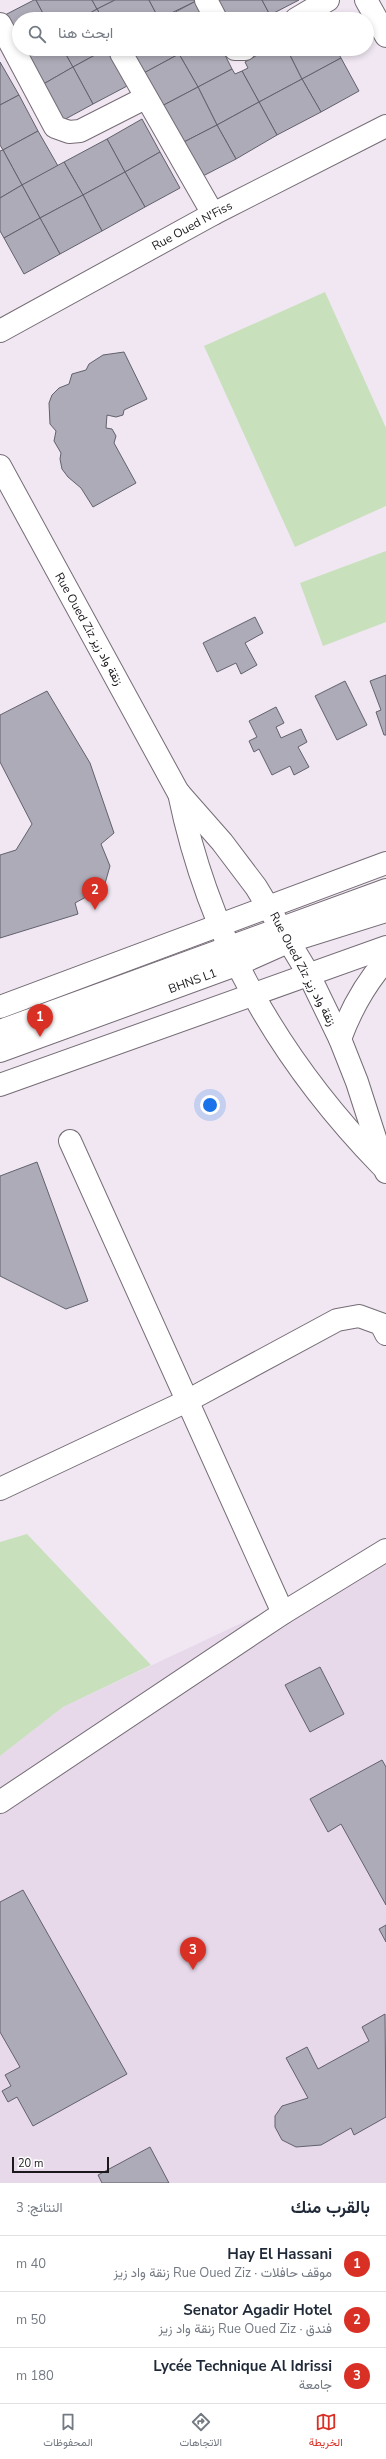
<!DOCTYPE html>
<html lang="ar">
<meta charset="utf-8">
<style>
body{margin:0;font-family:"Nunito Sans",Vazirmatn,sans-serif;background:#f6f6f7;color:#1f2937;direction:rtl}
.scale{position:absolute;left:12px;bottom:10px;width:97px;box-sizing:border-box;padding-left:4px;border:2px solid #1c191d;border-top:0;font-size:11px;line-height:14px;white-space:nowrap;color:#1c191d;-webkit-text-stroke:3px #fff;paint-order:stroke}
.you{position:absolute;left:210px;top:1105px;width:14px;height:14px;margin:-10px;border:3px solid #fff;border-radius:50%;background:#1a73e8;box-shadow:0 0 0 6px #1a73e833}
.badge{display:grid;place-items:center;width:26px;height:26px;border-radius:50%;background:#d93025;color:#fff;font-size:13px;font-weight:700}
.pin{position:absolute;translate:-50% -33px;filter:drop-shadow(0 1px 2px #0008)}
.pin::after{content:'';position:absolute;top:21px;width:14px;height:12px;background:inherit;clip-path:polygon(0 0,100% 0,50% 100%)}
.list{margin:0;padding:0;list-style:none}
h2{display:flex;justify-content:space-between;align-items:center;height:52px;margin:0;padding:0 16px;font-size:17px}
h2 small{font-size:13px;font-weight:400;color:#747a83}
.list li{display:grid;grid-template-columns:26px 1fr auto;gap:12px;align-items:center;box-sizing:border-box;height:56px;padding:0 16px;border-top:1px solid #e0e1e3}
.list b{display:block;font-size:15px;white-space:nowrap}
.list p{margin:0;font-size:13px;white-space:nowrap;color:#747a83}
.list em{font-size:13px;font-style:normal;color:#747a83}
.icon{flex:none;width:22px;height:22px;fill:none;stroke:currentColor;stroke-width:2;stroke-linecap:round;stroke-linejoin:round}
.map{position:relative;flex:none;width:386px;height:2183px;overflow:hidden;direction:ltr}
.search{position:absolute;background:#fff;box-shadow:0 2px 6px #0003;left:12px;right:12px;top:12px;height:44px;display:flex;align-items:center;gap:10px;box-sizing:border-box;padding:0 14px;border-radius:22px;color:#747a83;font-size:15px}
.sheet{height:220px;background:#fff}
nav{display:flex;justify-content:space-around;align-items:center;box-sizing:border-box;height:56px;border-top:1px solid #e0e1e3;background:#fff;font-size:11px;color:#747a83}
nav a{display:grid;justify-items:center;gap:2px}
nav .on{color:#d93025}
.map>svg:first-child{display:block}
.built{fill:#e7d9ea}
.green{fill:#c8e0bc}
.building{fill:#acabb7;stroke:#62616c}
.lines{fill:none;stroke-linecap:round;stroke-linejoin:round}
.minor-casing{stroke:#756c76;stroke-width:24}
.minor{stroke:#fff;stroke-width:22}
.labels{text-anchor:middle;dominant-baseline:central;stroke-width:3;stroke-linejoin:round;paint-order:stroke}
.street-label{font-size:12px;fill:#1c191d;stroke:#fff}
</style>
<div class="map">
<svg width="386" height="2183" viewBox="0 0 386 2183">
<rect width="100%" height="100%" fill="#f0e7f2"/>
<polygon class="built" points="386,1555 386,2183 0,2183 0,1756 63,1707"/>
<g class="green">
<polygon points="325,292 386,428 386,506 295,547 204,346"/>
<polygon points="386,551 386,622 323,646 300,583"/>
<polygon points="27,1534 151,1665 63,1707 0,1756 0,1542"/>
</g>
<g class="building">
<polygon points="34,0 36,0 46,19 19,19 19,46 3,16"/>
<polygon points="36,0 92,0 97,9 80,19 46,19"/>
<polygon points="92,0 115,0 97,9"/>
<polygon points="115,0 149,0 159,19 103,19 97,9"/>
<polygon points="149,0 195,0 196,1 159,19"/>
<polygon points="217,0 262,0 270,15 264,19 226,19"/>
<polygon points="262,0 299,0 270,15"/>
<polygon points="196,1 206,19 162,19"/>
<polygon points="97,9 103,19 80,19"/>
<polygon points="23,49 63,49 73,67 40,86"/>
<polygon points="63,49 106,49 73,67"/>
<polygon points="106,49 109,49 129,85 93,104 73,67"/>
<polygon points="128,49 176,49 179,54 142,74"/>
<polygon points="176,49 189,49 179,54"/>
<polygon points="189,49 222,49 232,69 198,87 179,54"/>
<polygon points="268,49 287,49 302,79 259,102 242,71 248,68 245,62"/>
<polygon points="287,49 336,49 341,58 302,79"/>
<polygon points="179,54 198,87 160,107 142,74"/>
<polygon points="341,58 359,91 321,112 302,79"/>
<polygon points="0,62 19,95 0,105"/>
<polygon points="73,67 93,104 60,122 40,86"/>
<polygon points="232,69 235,74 242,71 259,102 217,125 198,87"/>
<polygon points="302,79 321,112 277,135 259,102"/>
<polygon points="198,87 217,125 180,144 160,107"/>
<polygon points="19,95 38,131 3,150 0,145 0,105"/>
<polygon points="259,102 277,135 236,159 217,125"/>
<polygon points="142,119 160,152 125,172 107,139"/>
<polygon points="217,125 236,159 199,178 180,144"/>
<polygon points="38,131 58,166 22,185 3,150"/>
<polygon points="107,139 125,172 83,195 64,162"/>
<polygon points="3,150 22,185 0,198 0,151"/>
<polygon points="160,152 180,188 145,207 125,172"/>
<polygon points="64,162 83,195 40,218 22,185"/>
<polygon points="125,172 145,207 102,231 83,195"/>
<polygon points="22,185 40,218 4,238 0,231 0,198"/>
<polygon points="83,195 102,231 60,254 40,218"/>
<polygon points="40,218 60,254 24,274 4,238"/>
<polygon points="124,352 147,399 124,410 123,415 116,417 107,415 106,428 112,429 116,436 114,443 136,483 93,507 81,488 68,477 62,469 60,459 61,453 54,441 56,431 50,424 49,403 52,395 59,388 69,384 72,374 86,370 89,364 103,355"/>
<polygon points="255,617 263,633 245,643 257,665 241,674 236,663 217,672 203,643"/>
<polygon points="386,675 386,735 384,735 376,712 381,710 370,681"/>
<polygon points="345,681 367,725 337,740 315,696"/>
<polygon points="47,691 90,763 114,833 101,844 110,866 104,887 75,903 78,914 0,938 0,855 16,850 32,824 0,762 0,715"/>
<polygon points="276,707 284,723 276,727 281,738 301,729 307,742 298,747 309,767 294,775 290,766 272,775 259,749 254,752 249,741 257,737 249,721"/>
<polygon points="37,1162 88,1301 66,1309 0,1276 0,1176"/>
<polygon points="320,1667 344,1714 310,1732 285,1685"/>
<polygon points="382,1760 386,1767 386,1905 341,1824 328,1832 310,1799"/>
<polygon points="23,1890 127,2074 33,2126 17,2097 8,2102 2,2091 11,2086 5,2075 20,2067 0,2032 0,1902"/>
<polygon points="386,1925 386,1942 379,1929"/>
<polygon points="385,2014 386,2117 354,2135 351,2128 321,2145 296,2147 282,2140 275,2127 275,2116 282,2106 308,2098 286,2058 307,2047 318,2069 369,2041 362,2027"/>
<polygon points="150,2147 169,2183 102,2183 98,2175"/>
</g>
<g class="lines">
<g class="minor-casing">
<g id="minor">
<polyline points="206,0 216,19"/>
<polyline points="366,0 386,36"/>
<polyline points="296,19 328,0"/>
<polyline points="0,24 55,127 69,132 80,131 145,98"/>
<polyline points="235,49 245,49"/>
<polyline points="121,53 213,214"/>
<path id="s1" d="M0 331 213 214 386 126"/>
<polyline points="0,466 178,792 222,842 256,887 309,975 340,1039 357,1082 386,1172"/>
<path d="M179 793C209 939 279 1060 382 1166"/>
<polyline points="0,1007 386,863"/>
<polyline points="0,1031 386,890"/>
<path d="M340 1039C351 1009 365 984 386 960"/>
<path id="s2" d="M0 1051 236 965 290 941 386 911"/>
<polyline points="0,1085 386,947"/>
<polyline points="70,1141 283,1613"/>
<polyline points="0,1489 187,1401 337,1320 359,1316 381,1324 386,1334"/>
<polyline points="0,1802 283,1613 386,1550"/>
</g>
</g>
<use href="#minor" class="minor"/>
</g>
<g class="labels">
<g class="street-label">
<text stroke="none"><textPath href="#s1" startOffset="219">Rue Oued N'Fiss</textPath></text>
<text transform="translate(89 629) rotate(61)">Rue Oued Ziz زنقة واد زيز</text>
<text transform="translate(303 969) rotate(62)">Rue Oued Ziz زنقة واد زيز</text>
<text stroke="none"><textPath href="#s2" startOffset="205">BHNS L1</textPath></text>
</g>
</g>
</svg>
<div class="scale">20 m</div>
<div class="you"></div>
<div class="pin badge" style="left:40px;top:1037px">1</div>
<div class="pin badge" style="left:95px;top:910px">2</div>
<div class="pin badge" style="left:193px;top:1970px">3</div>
<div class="search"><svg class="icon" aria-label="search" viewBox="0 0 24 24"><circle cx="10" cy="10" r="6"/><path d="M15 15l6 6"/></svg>ابحث هنا</div>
</div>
<section class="sheet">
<h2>بالقرب منك<small>النتائج: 3</small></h2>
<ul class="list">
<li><span class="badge">1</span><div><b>Hay El Hassani</b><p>موقف حافلات · Rue Oued Ziz زنقة واد زيز</p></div><em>40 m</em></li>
<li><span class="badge">2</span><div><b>Senator Agadir Hotel</b><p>فندق · Rue Oued Ziz زنقة واد زيز</p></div><em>50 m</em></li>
<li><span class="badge">3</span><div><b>Lycée Technique Al Idrissi</b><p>جامعة</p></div><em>180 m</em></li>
</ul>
</section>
<nav>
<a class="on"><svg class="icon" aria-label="map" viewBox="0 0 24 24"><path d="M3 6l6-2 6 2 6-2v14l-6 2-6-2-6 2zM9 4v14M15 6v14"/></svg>الخريطة</a>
<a><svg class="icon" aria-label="directions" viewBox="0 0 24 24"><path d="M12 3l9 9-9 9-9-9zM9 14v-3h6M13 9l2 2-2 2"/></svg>الاتجاهات</a>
<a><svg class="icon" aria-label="saved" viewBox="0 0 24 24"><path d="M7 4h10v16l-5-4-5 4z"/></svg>المحفوظات</a>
</nav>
